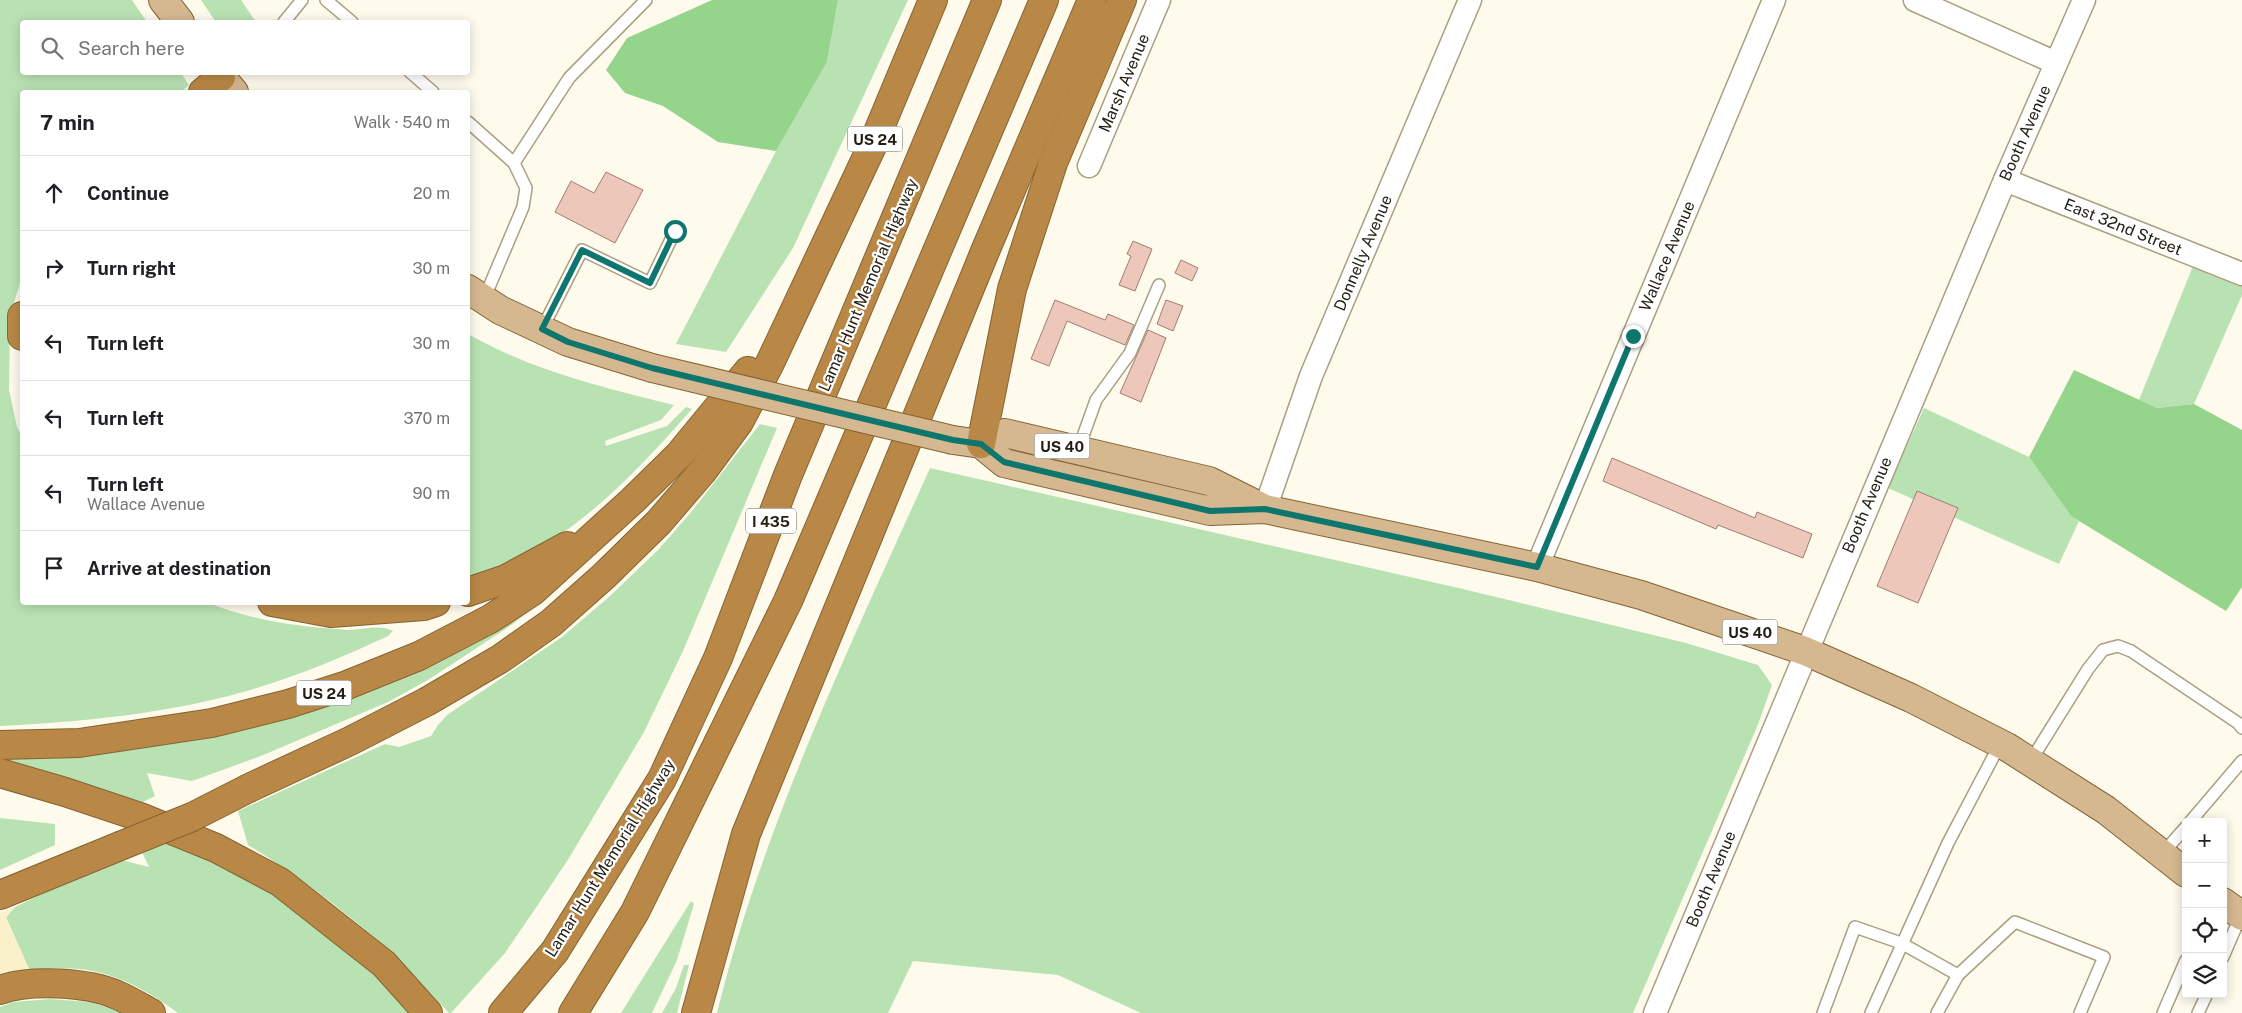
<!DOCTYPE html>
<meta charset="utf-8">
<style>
body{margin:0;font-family:"Public Sans",sans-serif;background:#f6f6f6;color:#202124}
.controls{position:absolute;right:15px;bottom:15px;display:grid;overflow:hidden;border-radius:5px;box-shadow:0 2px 12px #0003}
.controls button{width:45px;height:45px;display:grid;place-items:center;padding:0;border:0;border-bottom:1px solid #e0e0e0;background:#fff;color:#202124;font:25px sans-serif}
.stop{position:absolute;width:15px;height:15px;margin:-11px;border:4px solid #0f766e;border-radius:50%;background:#fff}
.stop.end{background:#0f766e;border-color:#fff;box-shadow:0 1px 5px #0008}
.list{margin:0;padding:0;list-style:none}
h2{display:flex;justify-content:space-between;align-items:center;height:65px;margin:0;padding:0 20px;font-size:21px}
h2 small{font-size:16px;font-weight:400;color:#757577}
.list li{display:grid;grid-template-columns:32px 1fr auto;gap:15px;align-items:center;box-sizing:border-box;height:75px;padding:0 20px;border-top:1px solid #e0e0e0}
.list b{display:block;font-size:19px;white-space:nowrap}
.list p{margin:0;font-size:16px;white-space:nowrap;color:#757577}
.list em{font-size:16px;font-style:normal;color:#757577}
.icon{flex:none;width:28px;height:28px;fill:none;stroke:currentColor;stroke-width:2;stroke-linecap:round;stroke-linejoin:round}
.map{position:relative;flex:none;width:2242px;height:1013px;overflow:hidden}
.search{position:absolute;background:#fff;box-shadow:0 2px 12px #0003;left:20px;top:20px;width:450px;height:55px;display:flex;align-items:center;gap:12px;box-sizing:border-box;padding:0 18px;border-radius:5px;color:#757577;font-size:19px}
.panel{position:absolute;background:#fff;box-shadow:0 2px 12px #0003;left:20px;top:90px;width:450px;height:515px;border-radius:5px}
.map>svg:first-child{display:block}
.green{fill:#b9e2b3}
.forest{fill:#94d48b}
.sand{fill:#faf0ca}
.building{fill:#eec7bb;stroke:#a07d72}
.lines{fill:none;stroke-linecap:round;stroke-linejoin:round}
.service-casing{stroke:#aa9f7f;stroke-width:14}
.minor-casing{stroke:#aa9f7f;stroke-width:25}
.primary-casing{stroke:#846334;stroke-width:30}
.motorway-casing{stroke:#846334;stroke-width:30}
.service{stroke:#fff;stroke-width:11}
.minor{stroke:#fff;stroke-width:22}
.primary{stroke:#d5b890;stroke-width:28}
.motorway{stroke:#b98846;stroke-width:28}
.primary-bridge-casing{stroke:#846334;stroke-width:30;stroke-linecap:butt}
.motorway-bridge-casing{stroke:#846334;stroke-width:30;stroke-linecap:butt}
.primary-bridge{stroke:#d5b890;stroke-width:28}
.motorway-bridge{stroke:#b98846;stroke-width:28}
.route{stroke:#0f766e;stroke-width:6}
.labels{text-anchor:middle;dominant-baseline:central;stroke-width:4.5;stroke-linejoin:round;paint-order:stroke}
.shield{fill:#fff;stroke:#646259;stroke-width:1}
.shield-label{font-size:15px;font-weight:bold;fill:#221e12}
.street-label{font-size:16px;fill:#221e12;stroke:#fff}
</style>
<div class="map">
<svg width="2242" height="1013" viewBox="0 0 2242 1013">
<rect width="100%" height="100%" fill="#fefaec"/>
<g class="green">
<path d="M0 0H132L147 22H22V72L181 73 189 85 181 92H22V276L10 316 9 390 17 427 22 437V602L209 603C253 621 300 627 348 630 362 630 380 624 393 631L388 636C341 658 293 678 243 692 165 714 81 722 0 726Z"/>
<polygon points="201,0 241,0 256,22 216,22"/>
<polygon points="838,0 908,0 793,248 726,352 676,344 776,151 827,62"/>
<polygon points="2193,266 2242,283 2242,295 2194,404 2157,408 2139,400"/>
<path d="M468 334C536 372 599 386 674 405L661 420 605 441 606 446 667 426 686 407 692 409C651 456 605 505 554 539 530 555 495 570 468 580Z"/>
<polygon points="1924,408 2029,457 2071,516 2079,521 2059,564 1888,488"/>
<path d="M760 424 777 428 683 651 644 732 569 858 533 912 505 953 451 1013H449C421 984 394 953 362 927 326 897 288 869 248 845L238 811 385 744 399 747 431 736 438 725 447 715 562 637 610 596 659 549 692 511Z"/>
<path d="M930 468 1463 589 1686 643 1758 665 1772 685 1757 727 1633 1013H1141L1058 975 913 961 888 1013H717C763 826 851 644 930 468Z"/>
<polygon points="583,564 545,599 510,626 428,680 388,702 261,756 192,781 147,773 155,796 143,802 0,764 0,749 298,706"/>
<polygon points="0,818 55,824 55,845 0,870"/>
<path d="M154 838 183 850H199L313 917 418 1013H178C150 992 115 972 79 969 63 968 45 969 29 969L6 917 15 907 114 858 149 867 139 846Z"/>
<polygon points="691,901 694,904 677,960 652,1013 621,1013"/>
<polygon points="684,965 689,965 677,1013 662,1013 676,988"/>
<polygon points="50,999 90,1002 125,1013 0,1013 0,1007 14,1002"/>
</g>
<g class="forest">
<polygon points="712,0 838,0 827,62 776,151 718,142 663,106 625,93 606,70 627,38"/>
<polygon points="2074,370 2157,408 2194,404 2242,430 2242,587 2226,611 2071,516 2029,457"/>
</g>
<polygon class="sand" points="15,907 6,918 29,969 0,975 0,913"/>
<g class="building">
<polygon points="606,172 643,190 615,243 555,212 571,181 594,193"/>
<polygon points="1133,241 1152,249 1135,291 1119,285 1131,256 1127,254"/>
<polygon points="1181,260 1198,268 1192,281 1175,273"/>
<polygon points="1055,300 1105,320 1108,314 1134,325 1125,345 1067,321 1049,366 1031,359"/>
<polygon points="1166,300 1183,306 1173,331 1157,324"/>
<polygon points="1148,330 1166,338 1141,402 1120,393"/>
<polygon points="1612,458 1755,518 1757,512 1812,534 1803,558 1718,525 1716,529 1603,481"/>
<polygon points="1917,491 1958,508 1918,603 1877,586"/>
</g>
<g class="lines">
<g class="service-casing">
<g id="service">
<polyline points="326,0 352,22"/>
<polyline points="284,22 302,0"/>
<polyline points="410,72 433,92"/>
<polyline points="468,122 514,163 526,188 523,207 484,299"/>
<polyline points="514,163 569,78 646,0"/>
<polyline points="542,329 582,250 650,283 675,231"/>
<polyline points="1078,450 1096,400 1130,353 1159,285"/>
<polyline points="2030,762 2088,669 2103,650 2118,646 2131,651 2238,723 2242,728"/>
<polyline points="2190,822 2242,761"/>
<polyline points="2162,854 2186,827"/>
<polyline points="2223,957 2241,915"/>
<polyline points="1958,975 2015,922 2104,957 2080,1013"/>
<polyline points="1823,1013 1855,927 1901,943 1958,975 1937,1013"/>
<polyline points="1871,1013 1948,843 2000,744"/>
<polyline points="2163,1013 2186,960"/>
<polyline points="2198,1013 2207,994"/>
</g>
</g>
<g class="minor-casing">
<g id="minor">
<polyline points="1915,0 2056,63"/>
<polyline points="1089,166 1159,0"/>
<polyline points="2005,180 2242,274"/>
<polyline points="1265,509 1311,376 1470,0"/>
<polyline points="1537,567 1774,0"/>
<polyline points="1655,1013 2005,180 2084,0"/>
</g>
</g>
<g class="primary-casing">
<g id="primary">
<polyline points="163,0 180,22"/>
<polyline points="217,72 234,92"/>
<polyline points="468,289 500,310 568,342 652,368"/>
<polyline points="953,440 981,444 1004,463 1210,511 1265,509 1537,567 1641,595 1735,627 1805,651 1911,698 2007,747 2106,810 2186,873"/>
<polyline points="981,444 1005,433 1209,481 1261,507"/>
<polyline points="2223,902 2242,916"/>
</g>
</g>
<g class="motorway-casing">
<g id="motorway">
<polyline points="203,92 221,77"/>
<polyline points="22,316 22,336"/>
<polyline points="981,444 1012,289 1053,163 1122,0"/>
<polyline points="468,592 506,579 567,546"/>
<polyline points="272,602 331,613 424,606 436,602"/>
<polyline points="0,745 79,743 212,723 288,704 347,685 419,656 490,619 533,591 632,501 679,455 748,371"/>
<polyline points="0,773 65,792 140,817 216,848 280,882 384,964 428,1013"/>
<polyline points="249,788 350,741 426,702 500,659 551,623 604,576 659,522 702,472 739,422 769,365 873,144 933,0"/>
<polyline points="0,895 120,846"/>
<path d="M0 990C29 979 88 982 117 995 129 1000 140 1007 151 1013"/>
<polyline points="503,1013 555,951 662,779 718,658 788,475 987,0"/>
<polyline points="573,1013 635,912 788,601 1044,0"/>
<polyline points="696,1013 746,834 986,249 1092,0"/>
</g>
</g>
<use href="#service" class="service"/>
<use href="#minor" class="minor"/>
<use href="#primary" class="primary"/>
<use href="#motorway" class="motorway"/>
<g class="primary-bridge-casing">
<polyline id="primary-bridge" points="652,368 953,440"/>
</g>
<g class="motorway-bridge-casing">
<polyline id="motorway-bridge" points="120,846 192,817 249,788"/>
</g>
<use href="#primary-bridge" class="primary-bridge"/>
<use href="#motorway-bridge" class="motorway-bridge"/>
</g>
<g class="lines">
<polyline class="route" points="675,231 650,283 582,250 542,329 568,342 652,368 953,440 981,444 1004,462 1210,511 1265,509 1537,567 1633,336"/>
</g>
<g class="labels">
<g class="shield">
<rect x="847.5" y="126.5" width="55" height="25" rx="4"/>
<rect x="1034.5" y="433.5" width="55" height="25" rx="4"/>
<rect x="746" y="508.5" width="50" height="25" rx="4"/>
<rect x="1722.5" y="619.5" width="55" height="25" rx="4"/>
<rect x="296.5" y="680.5" width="55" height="25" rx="4"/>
</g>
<g class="shield-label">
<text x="875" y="139">US 24</text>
<text x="1062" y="446">US 40</text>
<text x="771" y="521">I 435</text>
<text x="1750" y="632">US 40</text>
<text x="324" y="693">US 24</text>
</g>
<g class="street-label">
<text transform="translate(1124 83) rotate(-67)">Marsh Avenue</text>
<text transform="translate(2025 133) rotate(-66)">Booth Avenue</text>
<text transform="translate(2123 227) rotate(22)">East 32nd Street</text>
<text transform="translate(1363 253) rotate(-67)">Donnelly Avenue</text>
<text transform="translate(1667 256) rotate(-67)">Wallace Avenue</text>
<text transform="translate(868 285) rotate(-67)">Lamar Hunt Memorial Highway</text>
<text transform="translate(1867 505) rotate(-67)">Booth Avenue</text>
<text transform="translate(610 858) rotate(-58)">Lamar Hunt Memorial Highway</text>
<text transform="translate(1711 879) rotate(-67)">Booth Avenue</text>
</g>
</g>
</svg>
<div class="controls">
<button>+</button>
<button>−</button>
<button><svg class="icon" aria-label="locate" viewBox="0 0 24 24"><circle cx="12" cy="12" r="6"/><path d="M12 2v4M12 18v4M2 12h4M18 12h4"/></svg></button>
<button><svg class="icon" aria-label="layers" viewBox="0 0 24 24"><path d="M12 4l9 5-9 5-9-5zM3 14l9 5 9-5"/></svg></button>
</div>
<div class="stop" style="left:675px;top:231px"></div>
<div class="stop end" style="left:1633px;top:336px"></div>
<div class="search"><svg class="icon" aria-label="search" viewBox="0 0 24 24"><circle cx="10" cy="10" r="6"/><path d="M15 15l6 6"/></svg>Search here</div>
<section class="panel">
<h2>7 min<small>Walk · 540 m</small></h2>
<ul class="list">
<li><svg class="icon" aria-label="ahead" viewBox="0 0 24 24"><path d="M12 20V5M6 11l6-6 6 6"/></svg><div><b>Continue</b></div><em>20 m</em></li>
<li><svg class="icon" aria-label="right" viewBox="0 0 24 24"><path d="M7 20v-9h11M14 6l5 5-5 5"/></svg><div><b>Turn right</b></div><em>30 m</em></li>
<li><svg class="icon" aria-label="left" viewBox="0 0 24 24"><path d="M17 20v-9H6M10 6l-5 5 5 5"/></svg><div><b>Turn left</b></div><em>30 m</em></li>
<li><svg class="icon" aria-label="left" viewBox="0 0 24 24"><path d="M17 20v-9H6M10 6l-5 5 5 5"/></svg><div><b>Turn left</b></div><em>370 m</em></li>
<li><svg class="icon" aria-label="left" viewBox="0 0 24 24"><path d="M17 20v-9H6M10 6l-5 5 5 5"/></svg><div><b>Turn left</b><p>Wallace Avenue</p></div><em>90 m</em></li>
<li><svg class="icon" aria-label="arrive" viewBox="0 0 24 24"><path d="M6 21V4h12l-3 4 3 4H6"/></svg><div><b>Arrive at destination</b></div></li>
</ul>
</section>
</div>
